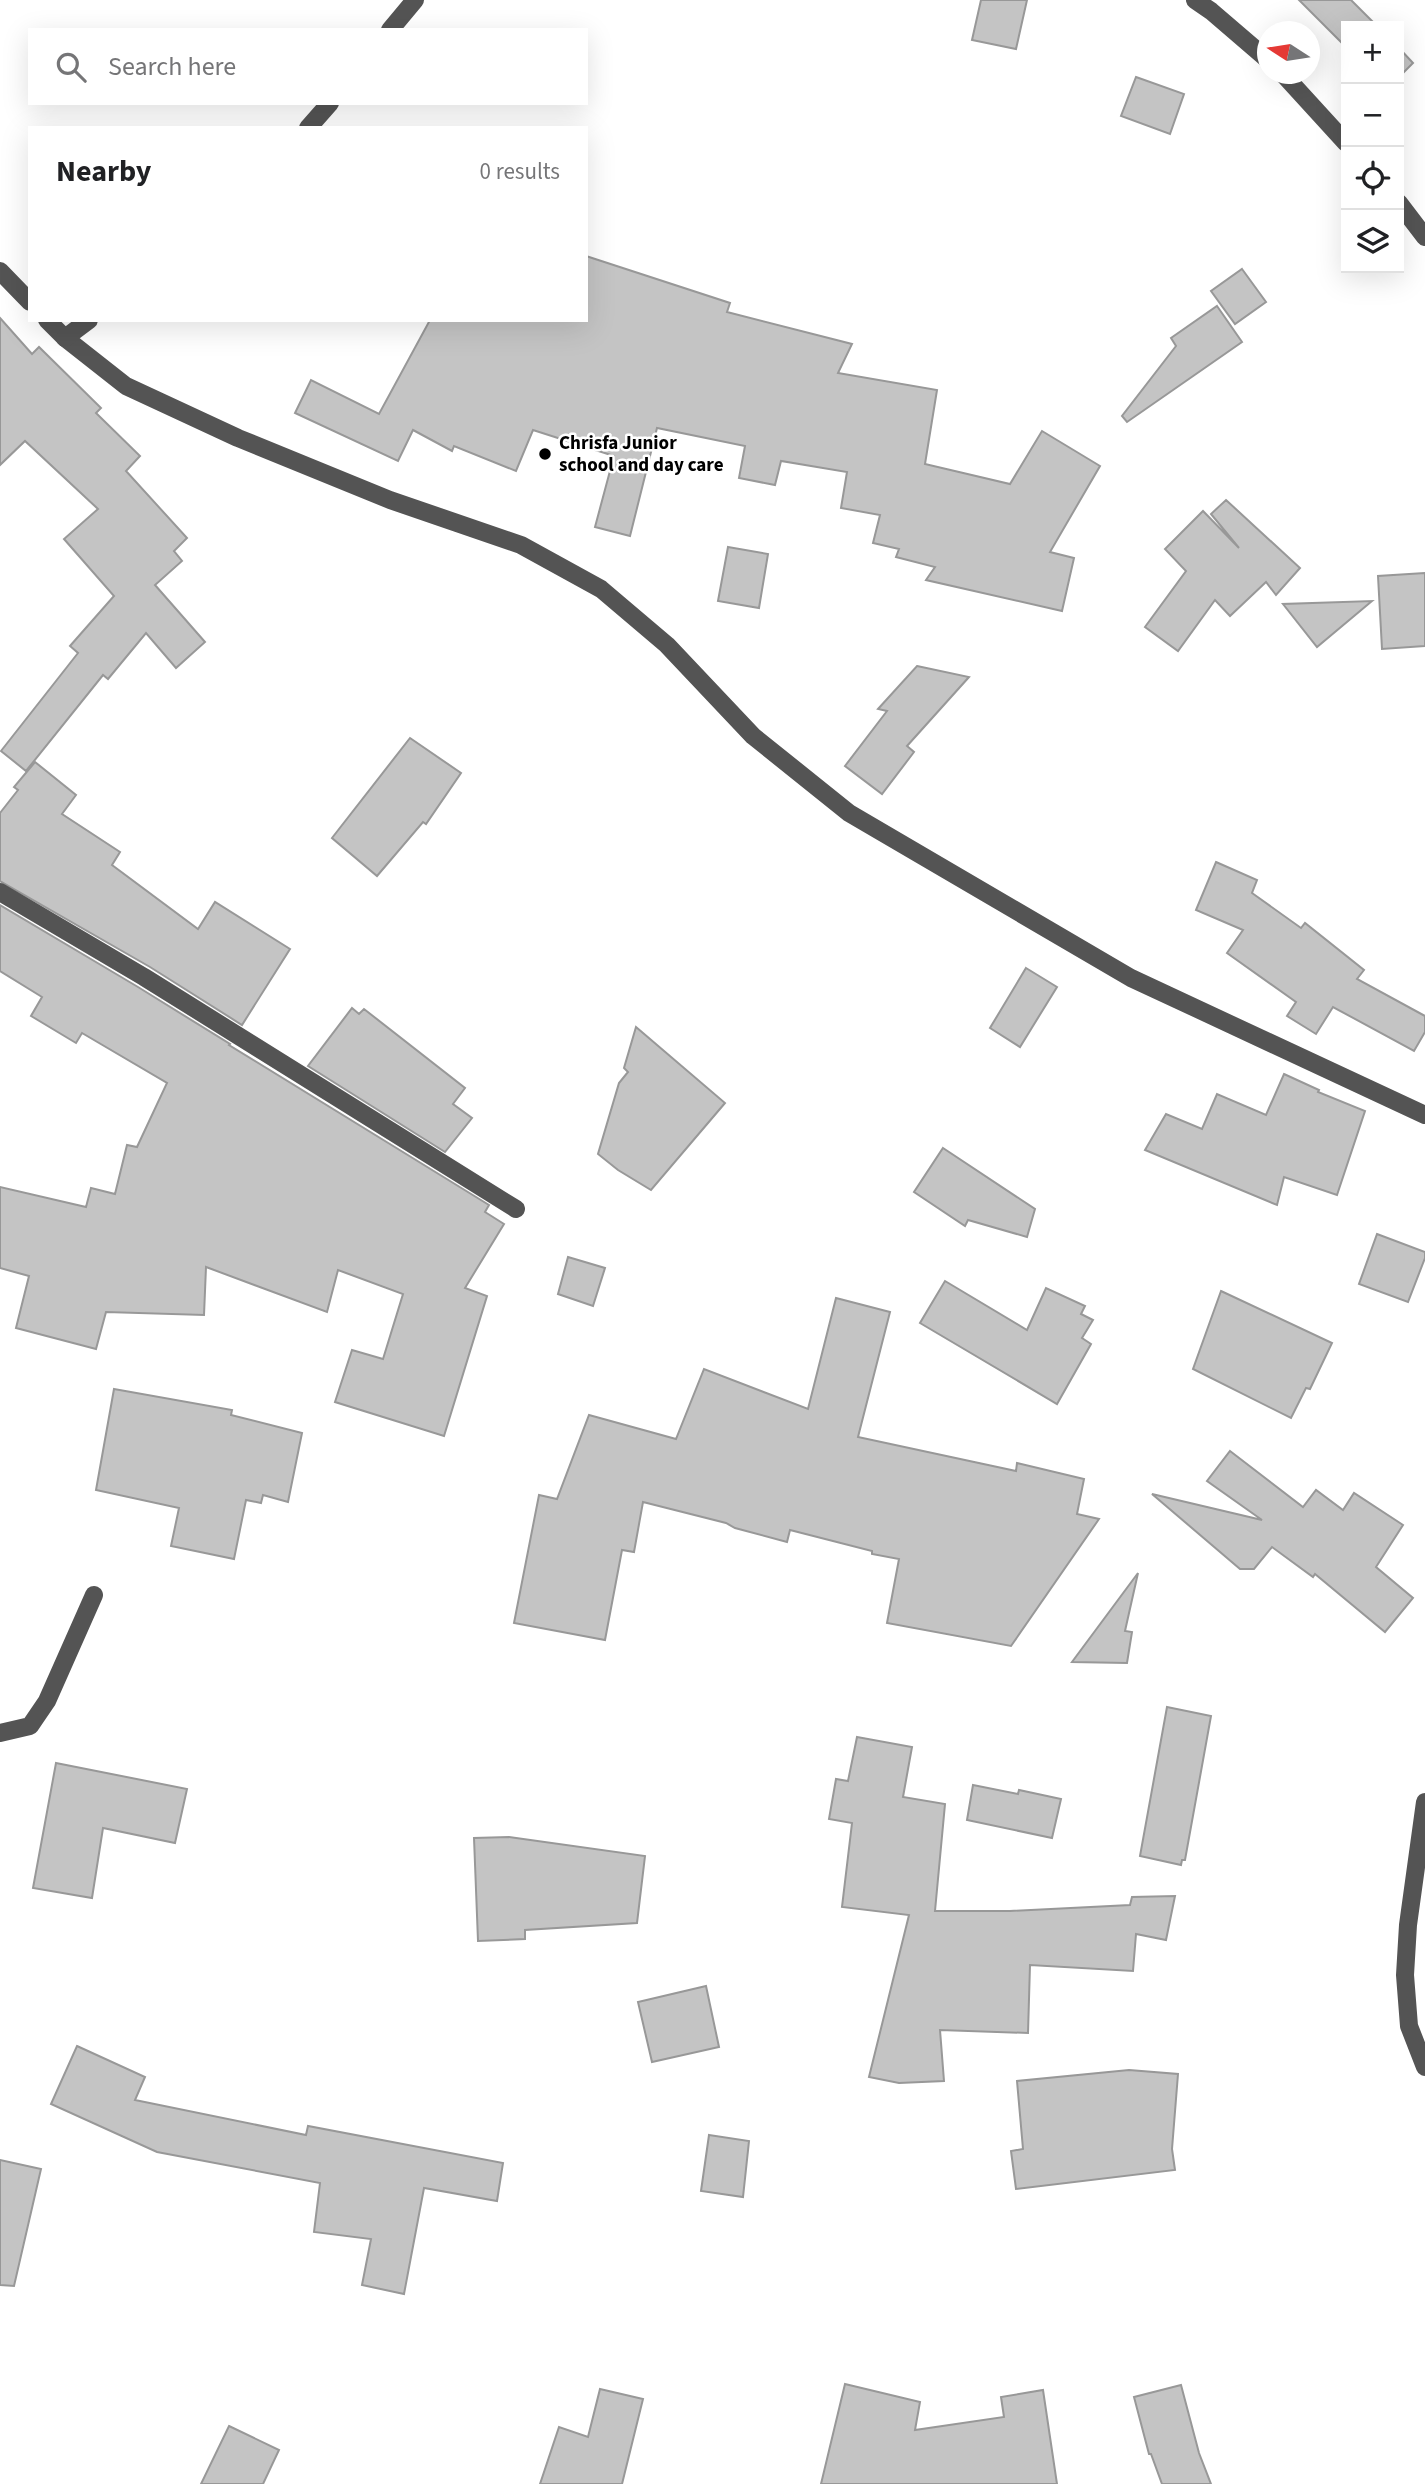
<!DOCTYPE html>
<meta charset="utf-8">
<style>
body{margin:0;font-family:"Source Sans 3",sans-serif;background:#f2f2f2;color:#202124}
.controls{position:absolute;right:21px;top:21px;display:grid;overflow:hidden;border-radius:0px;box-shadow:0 7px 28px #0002}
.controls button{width:63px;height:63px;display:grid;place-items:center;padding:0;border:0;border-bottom:2px solid #e0e0e0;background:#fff;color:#202124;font:35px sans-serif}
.compass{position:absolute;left:1257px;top:21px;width:63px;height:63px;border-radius:50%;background:#fff;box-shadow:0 7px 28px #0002;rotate:282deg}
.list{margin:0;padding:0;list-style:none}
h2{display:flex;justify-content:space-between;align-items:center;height:91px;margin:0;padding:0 28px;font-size:30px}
h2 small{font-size:23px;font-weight:400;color:#757577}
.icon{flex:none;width:38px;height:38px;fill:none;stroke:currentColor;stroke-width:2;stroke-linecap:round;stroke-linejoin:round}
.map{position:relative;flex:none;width:1425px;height:2484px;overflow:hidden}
.search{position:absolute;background:#fff;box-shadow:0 7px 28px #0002;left:28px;top:28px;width:560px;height:77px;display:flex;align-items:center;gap:18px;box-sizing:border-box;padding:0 24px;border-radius:0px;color:#757577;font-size:26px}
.panel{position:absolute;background:#fff;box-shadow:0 7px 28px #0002;left:28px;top:126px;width:560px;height:196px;border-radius:0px}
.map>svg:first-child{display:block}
.building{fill:#c4c4c4;stroke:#989898;stroke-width:2}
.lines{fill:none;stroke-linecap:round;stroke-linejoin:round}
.minor{stroke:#545454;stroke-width:18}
.poi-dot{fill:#000;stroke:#fff;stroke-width:2.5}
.labels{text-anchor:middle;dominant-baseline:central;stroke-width:5;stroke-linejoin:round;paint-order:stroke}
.poi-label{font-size:19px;font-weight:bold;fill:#000;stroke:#fff;text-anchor:start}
</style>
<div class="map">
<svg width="1425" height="2484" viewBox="0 0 1425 2484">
<rect width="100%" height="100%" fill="#fff"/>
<g class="building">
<polygon points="981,0 1027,0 1016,49 972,40"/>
<polygon points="1299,0 1351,0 1377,26 1346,26 1346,47"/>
<polygon points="1399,48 1413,63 1399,77"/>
<polygon points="1136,77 1184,94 1170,134 1121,116"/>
<polygon points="586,256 730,303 727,312 852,344 838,373 937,390 925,464 1010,484 1042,431 1100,466 1050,552 1074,558 1062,611 926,580 935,567 896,557 899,549 873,543 880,515 841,508 847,472 781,461 775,485 739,478 745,446 657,428 630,536 595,527 614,456 533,430 516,471 454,446 452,451 413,430 398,461 295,413 311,380 379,414 430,320 586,320"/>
<polygon points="1242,269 1266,302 1235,324 1211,291"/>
<polygon points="1217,306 1242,342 1127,422 1122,416 1176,346 1171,338"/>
<polygon points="0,318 32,354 39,347 101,408 96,413 140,456 126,471 187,538 174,551 182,561 155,585 205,642 176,668 146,633 108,679 103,675 26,771 1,751 78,653 70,646 114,596 64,539 98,509 25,441 0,465"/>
<polygon points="1226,500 1300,568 1276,595 1266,582 1230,616 1215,600 1178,651 1145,627 1186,571 1165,549 1203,511 1239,548 1211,514"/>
<polygon points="728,547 768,554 759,608 718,601"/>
<polygon points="1425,573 1425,646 1382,649 1378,576"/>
<polygon points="1372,601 1317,647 1283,604"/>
<polygon points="917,666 969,677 907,746 914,752 882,794 845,766 887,711 878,709"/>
<polygon points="410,738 461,773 426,824 423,822 377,876 332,838"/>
<polygon points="35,762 76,795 62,814 120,852 112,865 198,929 215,902 290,949 242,1025 150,967 0,881 0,813 18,790 14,787"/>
<polygon points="1216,862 1257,880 1252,893 1301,928 1305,923 1364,970 1357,979 1425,1016 1425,1032 1414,1051 1333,1007 1316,1034 1287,1016 1296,1002 1227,953 1243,930 1196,910"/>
<polygon points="0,905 138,987 230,1044 229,1045 489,1205 485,1212 504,1224 465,1288 487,1296 444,1436 335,1402 352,1350 383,1359 403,1294 338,1270 327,1312 206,1267 204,1315 106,1312 96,1349 16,1328 29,1276 0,1268 0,1187 86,1207 91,1188 115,1194 127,1145 137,1147 167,1083 82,1033 76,1043 31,1016 42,997 0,971"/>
<polygon points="1026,968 1057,987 1020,1047 990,1028"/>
<polygon points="352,1008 359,1014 364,1009 465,1088 453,1104 472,1118 445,1152 308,1066"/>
<polygon points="636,1027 725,1103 651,1190 618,1170 598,1154 619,1083 628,1072 624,1068"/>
<polygon points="1284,1074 1319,1090 1318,1092 1365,1111 1337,1195 1284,1177 1277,1205 1145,1150 1166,1114 1202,1129 1217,1094 1266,1115"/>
<polygon points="943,1148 1035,1209 1027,1237 968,1220 965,1226 914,1192"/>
<polygon points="1377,1234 1425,1252 1425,1258 1408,1302 1359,1284"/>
<polygon points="568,1257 605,1268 593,1306 558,1294"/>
<polygon points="945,1281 1027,1330 1046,1288 1085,1306 1081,1314 1093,1320 1082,1338 1091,1344 1057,1404 920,1323"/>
<polygon points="1221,1291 1332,1343 1310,1389 1306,1388 1291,1418 1193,1369"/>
<polygon points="836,1298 890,1312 858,1437 1016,1471 1017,1463 1084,1479 1077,1514 1099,1519 1011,1646 887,1623 899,1559 872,1554 872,1551 790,1530 787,1542 735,1528 726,1523 643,1502 634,1552 622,1550 605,1640 514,1623 539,1495 557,1499 589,1415 676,1439 704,1369 808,1409"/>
<polygon points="114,1389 232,1410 231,1415 302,1433 288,1502 263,1495 261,1503 246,1500 234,1559 171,1546 179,1508 96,1490"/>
<polygon points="1230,1451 1303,1507 1316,1490 1343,1510 1354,1493 1403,1525 1376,1567 1413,1598 1385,1632 1315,1574 1313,1577 1272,1547 1254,1569 1240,1569 1152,1494 1262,1520 1207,1481"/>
<polygon points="1138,1573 1125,1631 1132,1632 1127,1663 1072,1662"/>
<polygon points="1167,1707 1211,1716 1185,1860 1182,1860 1181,1865 1140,1856"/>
<polygon points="857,1737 912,1747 903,1797 945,1804 935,1911 1010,1911 1130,1905 1132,1897 1175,1896 1166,1940 1136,1934 1133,1971 1030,1965 1028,2033 940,2030 944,2081 899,2083 869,2077 909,1915 842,1907 852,1823 829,1819 836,1779 848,1781"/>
<polygon points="56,1763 187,1789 175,1843 103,1828 92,1898 33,1888"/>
<polygon points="973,1785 1018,1794 1019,1790 1061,1799 1052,1838 967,1820"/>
<polygon points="509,1837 645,1856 637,1923 525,1930 525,1939 478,1941 474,1838"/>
<polygon points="706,1986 719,2047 652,2062 638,2002"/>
<polygon points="77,2046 145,2077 135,2100 306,2135 308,2126 503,2163 497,2201 424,2188 404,2294 362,2285 371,2239 314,2232 320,2183 157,2152 51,2104"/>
<polygon points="1129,2070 1178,2074 1172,2149 1175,2170 1016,2189 1011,2151 1023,2149 1017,2081"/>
<polygon points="709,2135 749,2141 743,2197 701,2191"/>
<polygon points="0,2160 41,2169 14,2286 0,2285"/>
<polygon points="845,2384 920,2402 915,2430 1004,2417 1001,2397 1043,2390 1057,2484 821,2484"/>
<polygon points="1181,2385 1199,2453 1211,2484 1162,2484 1151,2454 1149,2454 1134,2397"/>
<polygon points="600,2389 643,2399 622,2484 540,2484 559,2427 588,2437"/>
<polygon points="229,2426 279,2450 263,2484 201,2484"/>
</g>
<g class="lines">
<g class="minor">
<polyline points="1195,0 1211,11 1268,60"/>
<polyline points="390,30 415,0"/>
<polyline points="1283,74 1346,143"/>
<polyline points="308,128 330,103"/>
<polyline points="1399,203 1425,237"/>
<polyline points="0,271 30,302"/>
<polyline points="47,320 65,338 126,386 238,438 390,500 521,545 601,589 667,645 753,736 849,813 1131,978 1425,1115"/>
<polyline points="65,338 89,320"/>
<polyline points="0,892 144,977 516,1209"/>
<polyline points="0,1733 30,1726 47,1701 94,1595"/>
<polyline points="1425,1802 1408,1925 1405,1975 1409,2026 1425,2067"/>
</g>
</g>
<circle class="poi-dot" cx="545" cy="454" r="7"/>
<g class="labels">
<g class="poi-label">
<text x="559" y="443">Chrisfa Junior<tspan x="559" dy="22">school and day care</tspan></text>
</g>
</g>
</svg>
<div class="controls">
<button>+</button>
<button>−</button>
<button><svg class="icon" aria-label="locate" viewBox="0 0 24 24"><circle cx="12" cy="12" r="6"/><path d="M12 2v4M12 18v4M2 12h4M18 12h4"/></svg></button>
<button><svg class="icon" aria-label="layers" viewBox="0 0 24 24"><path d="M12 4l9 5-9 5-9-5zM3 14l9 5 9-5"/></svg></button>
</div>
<svg class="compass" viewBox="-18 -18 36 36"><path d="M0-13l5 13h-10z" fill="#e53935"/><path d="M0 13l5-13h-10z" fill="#757577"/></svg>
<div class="search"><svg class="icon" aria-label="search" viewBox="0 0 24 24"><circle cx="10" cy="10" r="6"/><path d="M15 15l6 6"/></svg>Search here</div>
<section class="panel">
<h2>Nearby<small>0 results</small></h2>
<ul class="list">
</ul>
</section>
</div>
